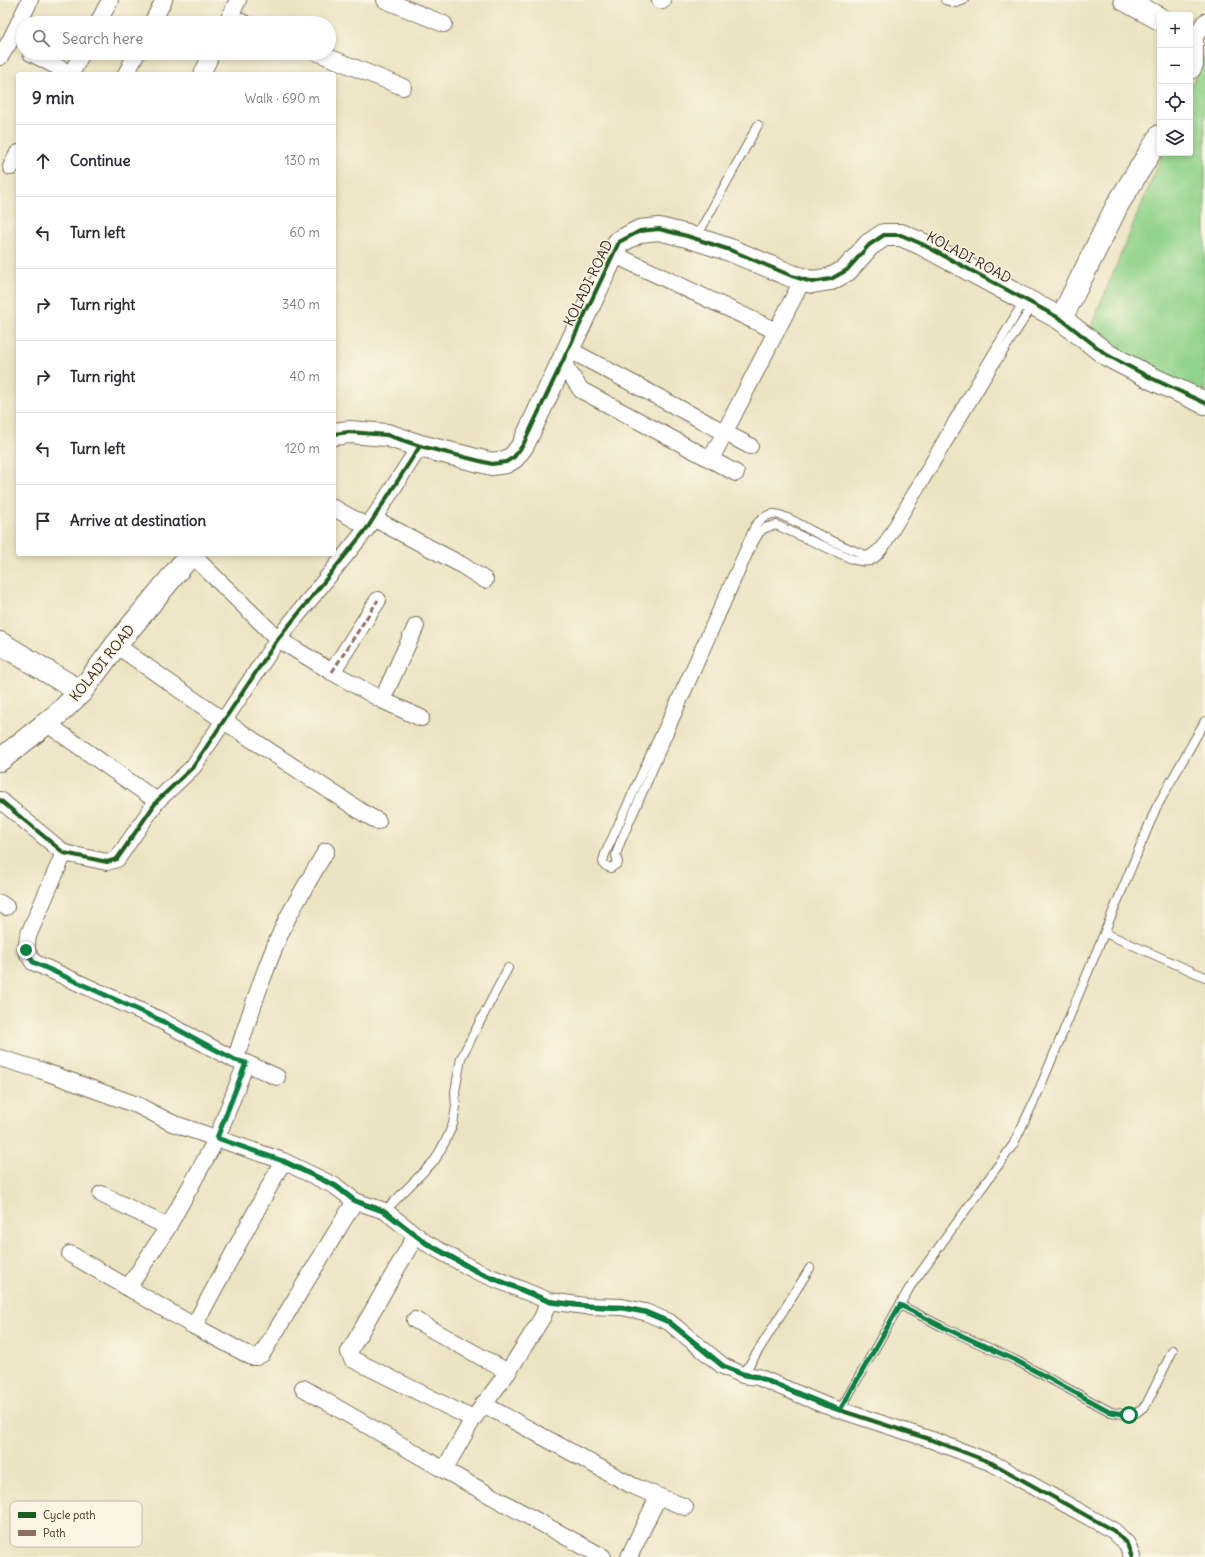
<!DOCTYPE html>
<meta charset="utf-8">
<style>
body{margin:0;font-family:Delius,sans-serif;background:#f2f2f3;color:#2b2b33}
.controls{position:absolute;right:12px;top:12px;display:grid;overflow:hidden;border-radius:4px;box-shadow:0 2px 6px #0003}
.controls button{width:36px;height:36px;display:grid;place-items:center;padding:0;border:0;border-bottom:1px solid #e1e1e2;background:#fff;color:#2b2b33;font:20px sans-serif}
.stop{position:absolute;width:12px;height:12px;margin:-9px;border:3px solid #0b8043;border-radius:50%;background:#fff}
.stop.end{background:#0b8043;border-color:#fff;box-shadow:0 1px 4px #0008}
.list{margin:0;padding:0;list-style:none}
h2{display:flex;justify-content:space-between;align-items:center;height:52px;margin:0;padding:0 16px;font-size:17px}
h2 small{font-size:13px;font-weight:400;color:#7c7c81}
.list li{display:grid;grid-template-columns:26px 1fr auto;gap:12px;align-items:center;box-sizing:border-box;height:72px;padding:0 16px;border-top:1px solid #e1e1e2}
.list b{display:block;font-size:15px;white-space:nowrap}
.list em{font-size:13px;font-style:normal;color:#7c7c81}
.icon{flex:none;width:22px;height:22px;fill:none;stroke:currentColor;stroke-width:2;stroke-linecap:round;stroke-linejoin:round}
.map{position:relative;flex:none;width:1205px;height:1557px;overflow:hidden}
.search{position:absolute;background:#fff;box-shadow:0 2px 6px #0003;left:16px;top:16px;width:320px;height:44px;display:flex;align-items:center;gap:10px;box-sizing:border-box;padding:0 14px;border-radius:22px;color:#7c7c81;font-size:15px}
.panel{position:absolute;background:#fff;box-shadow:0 2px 6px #0003;left:16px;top:72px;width:320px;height:484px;border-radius:4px}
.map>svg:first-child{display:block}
.green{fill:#91d38a;stroke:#667e54}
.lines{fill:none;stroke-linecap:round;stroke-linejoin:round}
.lane-casing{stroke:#796b57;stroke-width:10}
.street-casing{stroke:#796b57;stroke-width:18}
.secondary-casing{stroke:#796b57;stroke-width:24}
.lane{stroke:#fff;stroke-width:8}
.street{stroke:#fff;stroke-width:16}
.secondary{stroke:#fff;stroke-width:22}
.quiet{stroke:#8d6e63;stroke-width:3;stroke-dasharray:6 3;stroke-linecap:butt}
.cycleway-casing{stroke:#fcf5e5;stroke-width:6}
.cycleway{stroke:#1b5e20;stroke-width:4}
.route{stroke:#0b8043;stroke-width:5}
.labels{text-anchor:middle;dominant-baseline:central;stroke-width:3;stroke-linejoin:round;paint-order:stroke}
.street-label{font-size:14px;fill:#3b2a1e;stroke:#fcf5e5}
.key{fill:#fcf5e5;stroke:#c2b8a9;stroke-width:1}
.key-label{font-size:11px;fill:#3b2a1e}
</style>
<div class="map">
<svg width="1205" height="1557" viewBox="0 0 1205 1557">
<rect width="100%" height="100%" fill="#fcf5e5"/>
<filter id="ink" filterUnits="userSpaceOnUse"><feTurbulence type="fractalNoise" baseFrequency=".025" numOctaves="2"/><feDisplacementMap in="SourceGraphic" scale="8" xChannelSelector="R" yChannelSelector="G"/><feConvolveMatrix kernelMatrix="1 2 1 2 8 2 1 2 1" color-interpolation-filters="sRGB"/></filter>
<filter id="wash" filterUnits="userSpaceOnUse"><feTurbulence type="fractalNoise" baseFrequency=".012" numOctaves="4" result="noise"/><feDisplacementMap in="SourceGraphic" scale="16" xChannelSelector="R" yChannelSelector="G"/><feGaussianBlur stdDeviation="0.9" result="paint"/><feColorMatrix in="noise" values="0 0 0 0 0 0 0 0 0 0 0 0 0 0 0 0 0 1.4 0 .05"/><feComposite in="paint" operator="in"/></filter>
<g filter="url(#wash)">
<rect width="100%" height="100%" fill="#ebe3c2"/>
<polygon class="green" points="1205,53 1205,404 1089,331 1163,153 1190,153 1190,89"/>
</g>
<g filter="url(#ink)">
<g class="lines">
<g class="lane-casing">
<g id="lane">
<polyline points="945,0 956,3 964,0"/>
<polyline points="696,238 758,125"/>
<path d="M1024 301 953 420 881 546 868 556C849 549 830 540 812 531 801 525 788 516 775 514 767 513 760 520 755 526L605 854 603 861 604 865 611 868 618 863 616 855 620 843 738 577C745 563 751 543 761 531 765 527 770 526 776 525L852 559C870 565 875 561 886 546L995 364 1033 305"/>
<polyline points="1105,933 1205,977"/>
<polyline points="385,1211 435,1160 446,1140 453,1124 456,1107 455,1092 461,1058 508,968"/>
<polyline points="900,1305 941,1326 1015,1360 1111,1412 1129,1415 1136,1413 1146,1405 1173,1350"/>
<polyline points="743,1375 810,1268"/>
<polyline points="840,1410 910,1287 1013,1145 1037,1095 1156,808 1205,721"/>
</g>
</g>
<g class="street-casing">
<g id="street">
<polyline points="385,0 444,24"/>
<polyline points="660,0 662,1 663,0"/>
<polyline points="230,17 244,23"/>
<polyline points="98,23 110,0"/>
<polyline points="152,23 164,0"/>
<polyline points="227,23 238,0"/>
<polyline points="1192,40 1205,22"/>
<polyline points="31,53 71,74"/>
<polyline points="318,53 403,87"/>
<polyline points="0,57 10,41 30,0"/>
<polyline points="71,74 82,53"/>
<polyline points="126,74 137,53"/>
<polyline points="202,74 212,53"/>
<polyline points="11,167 18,153"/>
<polyline points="613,254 776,331"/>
<polyline points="568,349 750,446"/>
<polyline points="562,362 581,390 736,473"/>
<polyline points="711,459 803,279"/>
<polyline points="334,508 368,527"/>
<polyline points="373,518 460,564 485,580"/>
<polyline points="191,554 278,639 332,672 382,700 421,718"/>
<polyline points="116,645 224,721 365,814 378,821"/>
<polyline points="332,672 378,600"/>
<polyline points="382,700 416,626"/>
<polyline points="46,723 157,801"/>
<polyline points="0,800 64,853 107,862 117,859 157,801 193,767 278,639 368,527 420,446"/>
<polyline points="64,853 28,936 26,950 33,962 160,1020 235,1060 246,1063 277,1077"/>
<polyline points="0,903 6,907"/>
<polyline points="0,1058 40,1070 137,1105 172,1123 283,1161 194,1326"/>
<path d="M235 1060C251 1012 266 963 288 917 300 895 313 873 326 851"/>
<polyline points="283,1161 335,1186 355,1201 385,1211 426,1243 476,1271 549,1301 585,1306 622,1307 645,1312 669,1322 723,1366 743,1375 758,1377 824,1405 932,1440 992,1463 1114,1531 1127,1544 1132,1557"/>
<polyline points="101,1194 168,1227"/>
<polyline points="416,1235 349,1352 352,1359 473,1419"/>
<polyline points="70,1254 194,1326 252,1357 256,1357 262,1354 355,1201"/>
<polyline points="128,1288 168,1227 217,1138 246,1063"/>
<polyline points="415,1320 508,1372"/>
<polyline points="303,1388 444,1470 603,1557"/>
<polyline points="483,1404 633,1486 685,1507"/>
<polyline points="444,1470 473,1419 508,1372 542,1318 549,1301"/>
<polyline points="629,1557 658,1497"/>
</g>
</g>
<g class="secondary-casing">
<g id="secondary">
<polyline points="1125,0 1160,19"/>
<polyline points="1190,39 1192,40 1192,64 1190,68"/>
<polyline points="1061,319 1118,204 1160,136"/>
<polyline points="334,434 349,432 387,435 420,446 492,464 506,462 514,457 523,445 619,242 640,231 659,229 687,236 730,250 792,276 812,282 831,279 847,270 869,245 884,235 901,235 922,244 1061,319 1107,355 1151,378 1205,403"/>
<polyline points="0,643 81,692"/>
<polyline points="0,760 58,714 81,692 116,645 191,554"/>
</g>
</g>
<use href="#lane" class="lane"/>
<use href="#street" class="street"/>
<use href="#secondary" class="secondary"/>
<polyline class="quiet" points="332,672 378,600"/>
<g class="cycleway-casing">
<g id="cycleway">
<polyline points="334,434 349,432 387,435 420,446 492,464 506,462 514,457 523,445 619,242 640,231 659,229 687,236 730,250 792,276 812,282 831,279 847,270 869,245 884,235 901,235 922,244 1061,319 1107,355 1151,378 1205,403"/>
<polyline points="0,800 64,853 107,862 117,859 157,801 193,767 278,639 368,527 420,446"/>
<polyline points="283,1161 335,1186 355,1201 385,1211 426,1243 476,1271 549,1301 585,1306 622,1307 645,1312 669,1322 723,1366 743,1375 758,1377 824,1405 932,1440 992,1463 1114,1531 1127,1544 1132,1557"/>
</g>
</g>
<use href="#cycleway" class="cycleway"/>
</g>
</g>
<g class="lines" filter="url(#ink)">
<polyline class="route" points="26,950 33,962 160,1020 235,1060 246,1063 217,1138 283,1161 336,1186 355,1201 385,1212 426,1243 476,1271 550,1302 585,1306 622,1308 645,1312 669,1322 723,1366 743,1374 758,1377 824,1404 840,1410 900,1305 941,1326 1015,1360 1111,1412 1129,1415"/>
</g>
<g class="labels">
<g class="street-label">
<text transform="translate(969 257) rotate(28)">KOLADI ROAD</text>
<text transform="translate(588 283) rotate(-64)">KOLADI ROAD</text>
<text transform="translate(102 663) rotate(-51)">KOLADI ROAD</text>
</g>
</g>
<rect x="10" y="1501" width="132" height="46" rx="6" class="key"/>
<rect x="18" y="1512" width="18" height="6" fill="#1b5e20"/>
<rect x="18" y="1530" width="18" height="6" fill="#8d6e63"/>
<g class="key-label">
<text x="43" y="1519">Cycle path</text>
<text x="43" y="1537">Path</text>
</g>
</svg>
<div class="controls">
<button>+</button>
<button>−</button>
<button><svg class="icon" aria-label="locate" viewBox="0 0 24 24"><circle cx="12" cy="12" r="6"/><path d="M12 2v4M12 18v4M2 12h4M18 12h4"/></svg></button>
<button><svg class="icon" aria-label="layers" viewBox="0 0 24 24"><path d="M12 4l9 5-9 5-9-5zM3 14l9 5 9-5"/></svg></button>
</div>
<div class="stop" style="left:1129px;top:1415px"></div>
<div class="stop end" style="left:26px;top:950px"></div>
<div class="search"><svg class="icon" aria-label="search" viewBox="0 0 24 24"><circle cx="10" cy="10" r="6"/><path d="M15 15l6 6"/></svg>Search here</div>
<section class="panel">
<h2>9 min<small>Walk · 690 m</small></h2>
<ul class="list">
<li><svg class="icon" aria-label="ahead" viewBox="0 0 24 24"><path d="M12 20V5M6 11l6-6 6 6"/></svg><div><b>Continue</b></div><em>130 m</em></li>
<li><svg class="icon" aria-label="left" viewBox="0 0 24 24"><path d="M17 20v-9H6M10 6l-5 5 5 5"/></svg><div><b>Turn left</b></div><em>60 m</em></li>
<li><svg class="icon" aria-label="right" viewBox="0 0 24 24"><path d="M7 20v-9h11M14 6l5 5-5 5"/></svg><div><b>Turn right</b></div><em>340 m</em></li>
<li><svg class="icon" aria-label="right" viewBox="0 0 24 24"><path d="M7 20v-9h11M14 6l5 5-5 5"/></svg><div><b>Turn right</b></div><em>40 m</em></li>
<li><svg class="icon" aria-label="left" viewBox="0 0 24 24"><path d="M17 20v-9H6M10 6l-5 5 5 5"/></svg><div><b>Turn left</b></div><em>120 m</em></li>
<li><svg class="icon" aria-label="arrive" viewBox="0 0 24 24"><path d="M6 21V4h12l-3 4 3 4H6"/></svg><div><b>Arrive at destination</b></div></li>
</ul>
</section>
</div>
